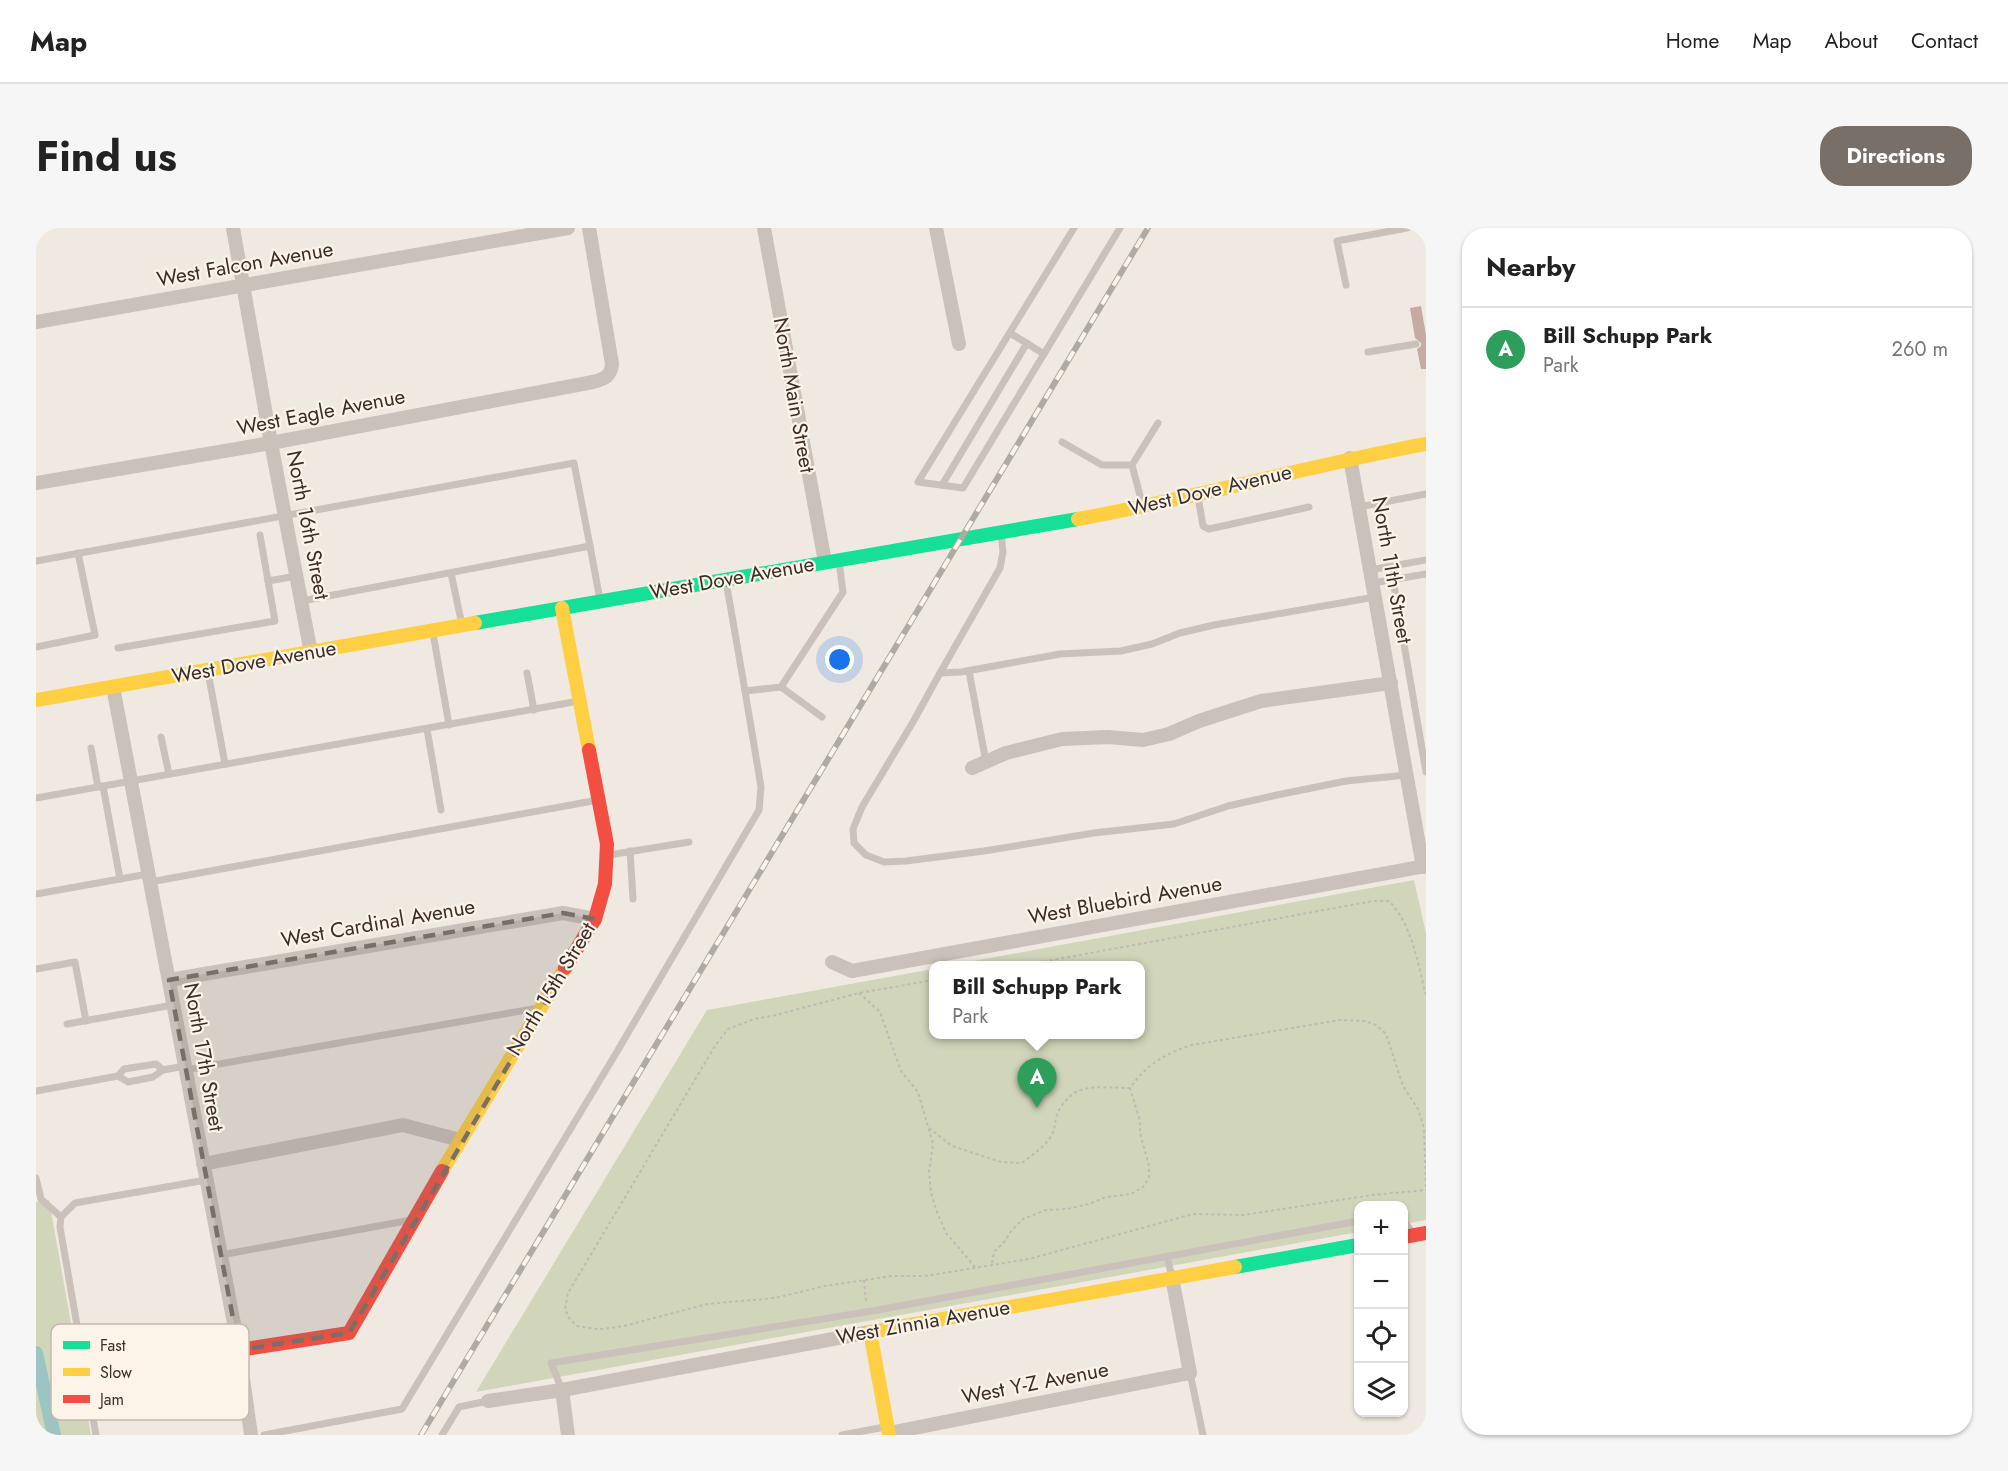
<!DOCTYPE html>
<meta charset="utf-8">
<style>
body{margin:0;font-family:Jost,sans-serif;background:#f6f6f6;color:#222}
.controls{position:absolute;right:18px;bottom:18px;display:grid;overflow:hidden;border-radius:12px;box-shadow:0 2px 4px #0004}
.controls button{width:54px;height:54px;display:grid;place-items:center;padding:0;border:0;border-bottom:2px solid #e0e0e0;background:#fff;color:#222;font:30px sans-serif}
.you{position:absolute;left:804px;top:432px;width:21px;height:21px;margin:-15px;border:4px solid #fff;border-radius:50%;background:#1a73e8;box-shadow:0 0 0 9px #1a73e833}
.badge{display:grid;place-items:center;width:39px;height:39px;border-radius:50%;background:#796f69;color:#fff;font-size:20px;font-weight:700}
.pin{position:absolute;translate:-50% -50px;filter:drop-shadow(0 2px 3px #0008)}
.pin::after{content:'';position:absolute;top:32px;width:21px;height:18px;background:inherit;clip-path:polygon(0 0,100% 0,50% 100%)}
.popup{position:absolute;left:893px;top:733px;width:216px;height:78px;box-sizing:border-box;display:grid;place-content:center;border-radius:12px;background:#fff;filter:drop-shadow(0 2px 4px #0005);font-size:20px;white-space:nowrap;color:#767676}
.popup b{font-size:22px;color:#222}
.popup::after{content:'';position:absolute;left:50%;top:100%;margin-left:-12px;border:12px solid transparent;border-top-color:#fff}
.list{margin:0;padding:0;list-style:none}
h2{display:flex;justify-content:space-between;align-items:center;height:78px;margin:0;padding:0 24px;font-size:26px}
h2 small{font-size:20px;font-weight:400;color:#767676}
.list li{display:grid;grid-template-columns:39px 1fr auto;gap:18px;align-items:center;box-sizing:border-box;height:84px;padding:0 24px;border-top:2px solid #e0e0e0}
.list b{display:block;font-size:22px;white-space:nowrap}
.list p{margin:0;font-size:20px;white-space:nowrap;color:#767676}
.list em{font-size:20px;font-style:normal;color:#767676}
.icon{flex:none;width:33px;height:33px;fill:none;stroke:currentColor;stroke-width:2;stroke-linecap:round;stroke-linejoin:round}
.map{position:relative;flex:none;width:1390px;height:1207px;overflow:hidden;border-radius:24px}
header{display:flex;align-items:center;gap:36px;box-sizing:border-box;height:84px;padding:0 30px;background:#fff;border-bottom:2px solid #e0e0e0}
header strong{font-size:28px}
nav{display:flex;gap:33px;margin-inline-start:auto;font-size:21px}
.intro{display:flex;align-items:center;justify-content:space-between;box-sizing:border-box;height:144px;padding:0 36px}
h1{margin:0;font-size:42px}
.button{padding:15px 27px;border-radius:24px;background:#796f69;color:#fff;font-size:21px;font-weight:700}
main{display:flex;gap:36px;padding:0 36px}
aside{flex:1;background:#fff;border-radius:24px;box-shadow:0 2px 4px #0004}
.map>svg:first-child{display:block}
.green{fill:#d1d6ba}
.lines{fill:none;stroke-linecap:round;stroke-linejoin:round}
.canal{stroke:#9cc4c3;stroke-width:14}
.building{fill:#c5aba2}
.path{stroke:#c1b9b3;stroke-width:2;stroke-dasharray:3 3;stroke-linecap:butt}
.lane{stroke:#c9c1ba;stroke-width:7}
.street{stroke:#c9c1ba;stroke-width:14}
.fast{stroke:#16e098;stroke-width:14}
.slow{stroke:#ffcf43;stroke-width:14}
.jam{stroke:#f24e42;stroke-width:14}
.rail-casing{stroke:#b0aaa5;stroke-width:6}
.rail{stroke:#fcf3e9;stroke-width:4;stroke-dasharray:11;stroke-linecap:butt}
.marked{fill:#796f69;fill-opacity:0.2;stroke:#796f69;stroke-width:4.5;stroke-dasharray:12 8;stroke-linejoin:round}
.labels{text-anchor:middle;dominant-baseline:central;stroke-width:4.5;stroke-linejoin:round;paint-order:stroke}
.street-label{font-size:21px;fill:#3a2e28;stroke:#fcf3e9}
.key{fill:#fcf3e9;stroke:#c2b8af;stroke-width:1.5}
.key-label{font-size:16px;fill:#3a2e28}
</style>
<header>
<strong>Map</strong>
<nav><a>Home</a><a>Map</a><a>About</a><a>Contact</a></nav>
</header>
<div class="intro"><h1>Find us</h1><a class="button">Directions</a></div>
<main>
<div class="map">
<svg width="1390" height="1207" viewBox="0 0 1390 1207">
<rect width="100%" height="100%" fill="#efe9e2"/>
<g class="green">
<polygon points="1378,652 1390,705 1390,992 1368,996 1368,978 1322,978 1322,1004 440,1164 671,782 897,741 898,806 1104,806 1104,738 916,737"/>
<polygon points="13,972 55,1207 0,1207 0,974"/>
</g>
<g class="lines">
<polyline class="canal" points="0,1125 18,1207"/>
</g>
<polygon class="building" points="1385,78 1390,107 1390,141 1385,141 1381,121 1385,118 1385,115 1379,110 1374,80"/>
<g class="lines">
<g class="path">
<path d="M984 738 1337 673H1353C1377 698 1381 734 1390 767"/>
<polyline points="898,752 823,765 736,788 718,791 692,801 679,818 532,1065 529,1081 533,1090 541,1098 560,1101 567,1101 588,1098 671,1076 739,1070 789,1058 856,1048 889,1048 993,1031 1157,986 1208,987 1336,967 1390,962"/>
<polyline points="823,765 844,784 865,843 882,864 897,916 893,944 895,965 901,984 910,1005 939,1039"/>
<path d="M893 900 916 918 965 934 986 935C996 927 1007 920 1014 910 1020 901 1018 896 1021 887 1023 879 1034 866 1042 863 1057 857 1078 860 1094 860 1110 837 1130 825 1156 817L1304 792 1329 793 1340 797 1350 806 1367 858 1382 881 1388 900 1390 962"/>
<polyline points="956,1035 958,1024 969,1013 975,1003 987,991 1010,982 1031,981 1053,976 1070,969 1095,966 1107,959 1113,950 1113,938 1104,905 1104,893 1094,860"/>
<polyline points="828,1052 830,1073"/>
</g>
<g class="lane">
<polyline points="1038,0 882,254 927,260 1084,0"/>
<polyline points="1310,57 1301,13 1371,0"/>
<polyline points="974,105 1008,126"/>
<polyline points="1332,124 1380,116"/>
<polyline points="1026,214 1066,237 1096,237 1122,195"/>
<polyline points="1096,237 1107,279"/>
<polyline points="906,257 991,115"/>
<polyline points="1162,269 1167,298 1173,301 1273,279"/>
<polyline points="1323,279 1390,266"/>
<polyline points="965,305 967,324 964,340 904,445 925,444 1024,426 1085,423 1116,416 1144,405 1178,397 1339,369"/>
<polyline points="0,333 538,235 554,318"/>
<polyline points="1334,342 1390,332"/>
<polyline points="415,345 426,397"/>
<polyline points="1357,352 1390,544"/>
<polyline points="232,353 261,348"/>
<polyline points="690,353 709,463 745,459 807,364 803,333"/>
<polyline points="1337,355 1390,346"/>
<polyline points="266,373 554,318 564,372"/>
<polyline points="397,405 413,497"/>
<polyline points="0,419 59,407 42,325"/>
<polyline points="82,420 239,393 224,307"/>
<polyline points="933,443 950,534"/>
<polyline points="172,444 189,536"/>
<polyline points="491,445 498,482"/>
<polyline points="904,445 877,494 826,579 817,601 818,615 830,627 848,634 870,633 948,623 1058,605 1138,596 1192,578 1241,567 1310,553 1371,547"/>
<polyline points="745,459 786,489"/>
<polyline points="391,501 405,582"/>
<polyline points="125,509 133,546"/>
<polyline points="55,520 62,559"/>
<polyline points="67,558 84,651"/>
<polyline points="0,570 543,473"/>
<polyline points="594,623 597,671"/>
<polyline points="573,627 653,614"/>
<polyline points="114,654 562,572"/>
<polyline points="0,666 112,646"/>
<polyline points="0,741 39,734 50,793"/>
<polyline points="31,796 137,777"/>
<polyline points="149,842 502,780"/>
<polyline points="82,848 92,854 117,849 127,842 149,838"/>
<polyline points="0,863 82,848 88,841 120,836 127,842"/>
<polyline points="0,950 5,971 25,989"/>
<polyline points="1368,993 1377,1005"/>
<polyline points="185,1027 375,992"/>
<polyline points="1131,1028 1136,1049"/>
<polyline points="1154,1145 1167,1207"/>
<polyline points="526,1162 515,1135 842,1082 1322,993"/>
<polyline points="60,1207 24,999 25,989 39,975 170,952"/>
<polyline points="228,1207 366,1181 579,827 723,582 725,559 709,463"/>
<polyline points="406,1207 423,1179 452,1173"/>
<polyline points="806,1207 849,1199"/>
</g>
<g class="street">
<polyline points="197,0 235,215 275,425"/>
<polyline points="728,0 789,334"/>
<polyline points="900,0 923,116"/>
<polyline points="0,94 532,0"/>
<polyline points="1314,230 1387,639"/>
<path d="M0 255 235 215 557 154C569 151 575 148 576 136L553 0"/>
<polyline points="77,459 203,1122 215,1207"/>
<polyline points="936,540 970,525 1026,511 1072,509 1107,512 1133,506 1163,493 1225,473 1355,455"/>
<polyline points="796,734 816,743 1390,638"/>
<polyline points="133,752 527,685 559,691"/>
<polyline points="167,936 367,897 424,912"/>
<polyline points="526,1162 532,1207"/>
<polyline points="452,1173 526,1162 834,1104"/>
<polyline points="853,1205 1154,1145 1136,1049"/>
</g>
<g class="fast">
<polyline points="439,395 1042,291"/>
<polyline points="1199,1039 1322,1017"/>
</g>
<g class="slow">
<path d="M1042 291C1159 270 1273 238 1390 216"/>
<polyline points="526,380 553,522"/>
<polyline points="0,472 439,395"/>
<polyline points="406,943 529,740"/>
<polyline points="853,1207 834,1104 1199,1039"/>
</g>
<g class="jam">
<polyline points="529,740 559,691 569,656 571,616 553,522"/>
<polyline points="1368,1009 1390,1005"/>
<polyline points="203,1122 313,1105 406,943"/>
</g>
<g class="rail-casing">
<polyline id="rail" points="385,1207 1112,0"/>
</g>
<use href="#rail" class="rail"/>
</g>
<path class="marked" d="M527 685 559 691 313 1105 203 1122 133 752Z"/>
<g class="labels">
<g class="street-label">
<text transform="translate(209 36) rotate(-10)">West Falcon Avenue</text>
<text transform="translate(758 167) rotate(80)">North Main Street</text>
<text transform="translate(285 184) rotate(-11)">West Eagle Avenue</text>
<text transform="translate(1174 262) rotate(-13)">West Dove Avenue</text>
<text transform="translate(272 297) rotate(79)">North 16th Street</text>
<text transform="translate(1356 342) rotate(80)">North 11th Street</text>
<text transform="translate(696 350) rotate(-10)">West Dove Avenue</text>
<text transform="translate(218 434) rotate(-10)">West Dove Avenue</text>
<text transform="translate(1089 672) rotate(-10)">West Bluebird Avenue</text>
<text transform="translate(342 695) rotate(-10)">West Cardinal Avenue</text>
<text transform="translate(515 761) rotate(-59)">North 15th Street</text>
<text transform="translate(168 829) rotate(80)">North 17th Street</text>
<text transform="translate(887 1094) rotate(-10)">West Zinnia Avenue</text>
<text transform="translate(999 1155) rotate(-11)">West Y-Z Avenue</text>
</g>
</g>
<rect x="15" y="1096" width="198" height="96" rx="9" class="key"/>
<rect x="27" y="1113" width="27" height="8" fill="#16e098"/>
<rect x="27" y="1140" width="27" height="8" fill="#ffcf43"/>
<rect x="27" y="1167" width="27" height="8" fill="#f24e42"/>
<g class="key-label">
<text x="64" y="1123">Fast</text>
<text x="64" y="1150">Slow</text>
<text x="64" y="1177">Jam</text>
</g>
</svg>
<div class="controls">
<button>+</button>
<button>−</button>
<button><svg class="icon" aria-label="locate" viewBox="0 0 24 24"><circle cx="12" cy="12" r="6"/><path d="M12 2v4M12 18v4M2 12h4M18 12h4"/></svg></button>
<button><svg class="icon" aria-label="layers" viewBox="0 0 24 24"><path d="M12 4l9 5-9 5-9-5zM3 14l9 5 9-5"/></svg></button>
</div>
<div class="you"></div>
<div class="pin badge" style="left:1001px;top:880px;background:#2e9e5b">A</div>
<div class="popup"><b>Bill Schupp Park</b>Park</div>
</div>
<aside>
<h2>Nearby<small></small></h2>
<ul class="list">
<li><span class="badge" style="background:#2e9e5b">A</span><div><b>Bill Schupp Park</b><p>Park</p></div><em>260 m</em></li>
</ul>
</aside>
</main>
